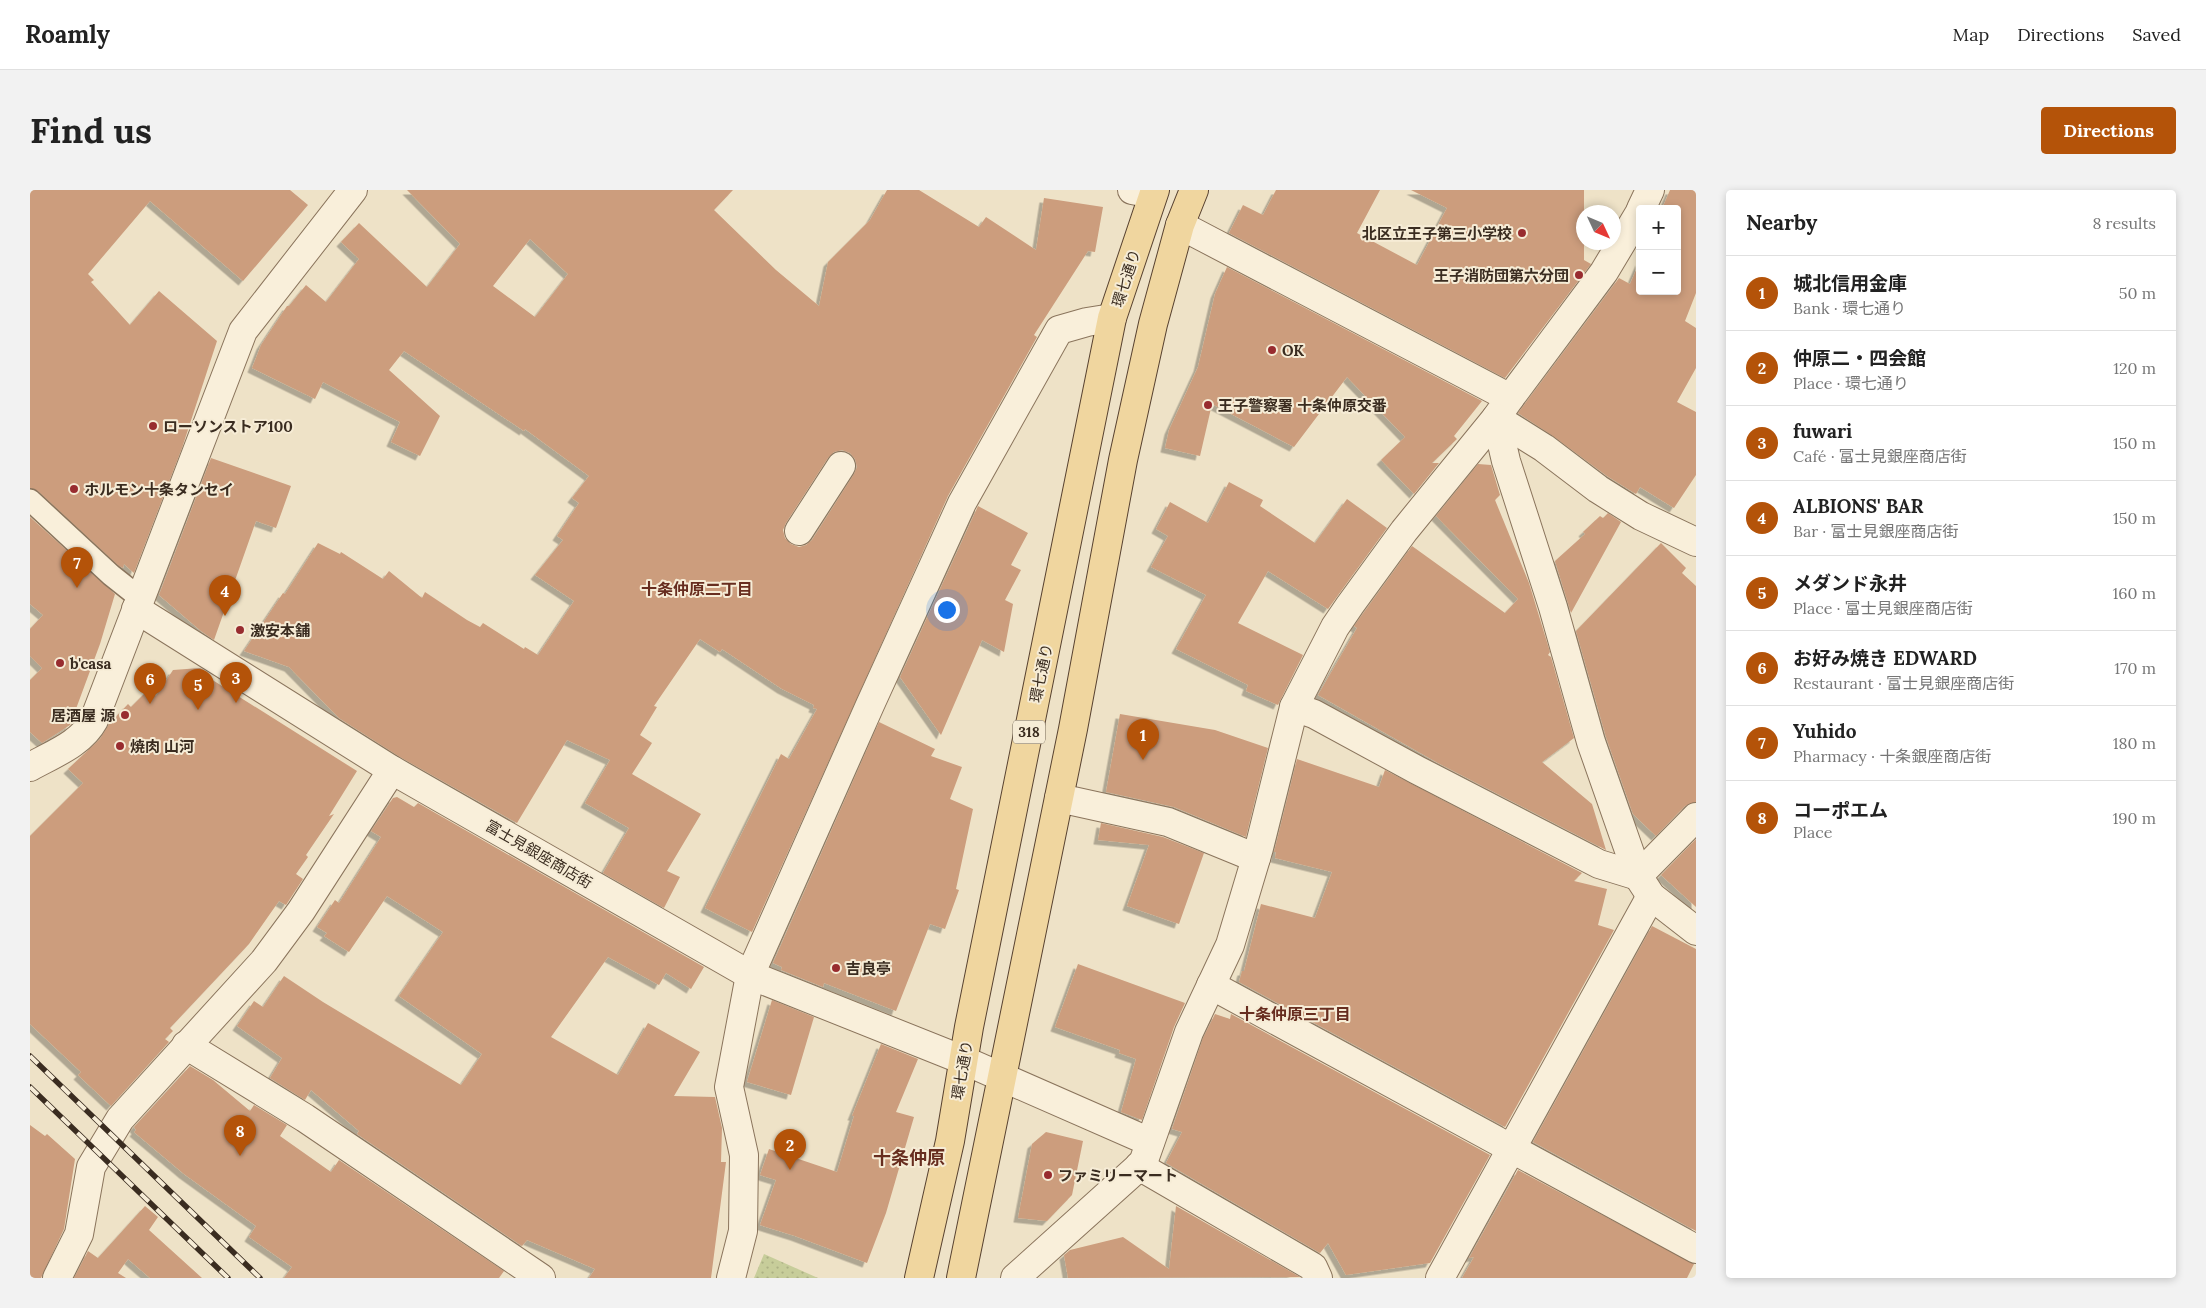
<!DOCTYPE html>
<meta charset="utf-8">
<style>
body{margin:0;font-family:Lora,"Noto Sans JP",serif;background:#f2f2f2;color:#222}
.controls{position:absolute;right:15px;top:15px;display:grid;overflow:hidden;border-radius:5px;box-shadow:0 2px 8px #0003}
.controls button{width:45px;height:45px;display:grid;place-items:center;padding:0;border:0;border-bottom:1px solid #e0e0e0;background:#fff;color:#222;font:25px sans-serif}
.compass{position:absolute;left:1546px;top:15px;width:45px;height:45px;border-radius:50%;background:#fff;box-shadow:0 2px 8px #0003;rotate:134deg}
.you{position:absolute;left:916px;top:419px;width:18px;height:18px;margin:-12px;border:4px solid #fff;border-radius:50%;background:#1a73e8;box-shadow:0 0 0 8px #1a73e833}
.badge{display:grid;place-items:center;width:32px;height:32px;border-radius:50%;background:#b45309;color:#fff;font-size:16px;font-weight:700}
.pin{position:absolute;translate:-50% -41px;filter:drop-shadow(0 1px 2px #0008)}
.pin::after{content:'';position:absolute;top:26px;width:18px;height:15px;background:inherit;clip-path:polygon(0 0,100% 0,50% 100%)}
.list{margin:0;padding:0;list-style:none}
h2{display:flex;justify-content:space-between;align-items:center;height:65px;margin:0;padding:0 20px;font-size:21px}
h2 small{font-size:16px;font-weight:400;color:#767676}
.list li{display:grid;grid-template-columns:32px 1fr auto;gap:15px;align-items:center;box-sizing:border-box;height:75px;padding:0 20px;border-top:1px solid #e0e0e0}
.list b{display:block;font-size:19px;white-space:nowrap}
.list p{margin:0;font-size:16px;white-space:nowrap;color:#767676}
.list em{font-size:16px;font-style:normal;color:#767676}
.map{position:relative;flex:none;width:1666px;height:1088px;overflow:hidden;border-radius:5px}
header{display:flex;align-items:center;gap:30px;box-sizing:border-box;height:70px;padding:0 25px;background:#fff;border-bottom:1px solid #e0e0e0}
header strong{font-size:24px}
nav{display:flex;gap:28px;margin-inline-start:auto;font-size:18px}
.intro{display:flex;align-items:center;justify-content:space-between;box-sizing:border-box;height:120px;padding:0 30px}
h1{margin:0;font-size:35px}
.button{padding:12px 22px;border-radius:5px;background:#b45309;color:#fff;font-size:18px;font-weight:700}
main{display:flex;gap:30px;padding:0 30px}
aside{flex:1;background:#fff;border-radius:5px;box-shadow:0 2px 8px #0003}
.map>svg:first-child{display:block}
.park{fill:url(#park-dots)}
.building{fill:#cc9d7d;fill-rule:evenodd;filter:url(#shadow)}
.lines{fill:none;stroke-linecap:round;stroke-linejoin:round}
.pedestrian-casing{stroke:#8a745c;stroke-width:24}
.minor-casing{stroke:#8a745c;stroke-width:30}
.tertiary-casing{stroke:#8a745c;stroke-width:30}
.primary-casing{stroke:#584230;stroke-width:30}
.pedestrian{stroke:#f9efda;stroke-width:21}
.minor{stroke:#f9efda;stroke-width:28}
.tertiary{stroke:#f9efda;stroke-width:28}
.primary{stroke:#f0d69f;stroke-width:28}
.rail-casing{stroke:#3a2c20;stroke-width:5.5}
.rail{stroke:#f6ecd6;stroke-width:4;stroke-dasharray:11;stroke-linecap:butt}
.poi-dot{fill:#982c2f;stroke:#f6ecd6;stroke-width:2}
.labels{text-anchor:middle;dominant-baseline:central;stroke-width:4;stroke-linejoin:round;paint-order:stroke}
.shield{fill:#f6ecd6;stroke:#726657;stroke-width:1}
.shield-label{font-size:14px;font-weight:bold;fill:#3a2c20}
.poi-label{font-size:15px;font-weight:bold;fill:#3a2c20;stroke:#f6ecd6;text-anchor:start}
.street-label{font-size:15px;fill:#3a2c20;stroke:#f6ecd6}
.neighbourhood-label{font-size:16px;font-weight:bold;fill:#672d1f;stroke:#f6ecd6}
.quarter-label{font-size:18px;font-weight:bold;fill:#672d1f;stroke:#f6ecd6}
</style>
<header>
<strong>Roamly</strong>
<nav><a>Map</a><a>Directions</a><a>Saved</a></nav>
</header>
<div class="intro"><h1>Find us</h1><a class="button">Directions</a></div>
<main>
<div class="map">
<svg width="1666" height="1088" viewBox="0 0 1666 1088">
<defs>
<pattern id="park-dots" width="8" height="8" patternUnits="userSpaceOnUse" patternTransform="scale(1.25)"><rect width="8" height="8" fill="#c7cd9a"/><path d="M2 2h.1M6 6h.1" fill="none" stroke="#acb084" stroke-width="1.8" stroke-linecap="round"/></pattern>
<filter id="shadow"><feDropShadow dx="-4.5" dy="4.5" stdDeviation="0" flood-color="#0004"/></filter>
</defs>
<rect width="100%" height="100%" fill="#eee2c7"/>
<polygon class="park" points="734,1064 788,1088 724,1088"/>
<g class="building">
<polygon points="0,0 260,0 278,15 213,91 120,11 58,84 64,90 61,92 100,135 129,101 187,151 152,258 104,383 94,374 93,378 89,376 8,301 0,298"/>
<path d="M377 0H703L684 20 746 80 789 116 798 72 840 30 857 0H889L949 37 956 27 1006 60 1014 8 1073 17 1065 62 1058 61 1004 145 1007 147 918 306 722 742 675 718 751 564 759 569 787 519 783 518 784 515 752 499 692 459 690 462 670 449 624 516 627 517 610 545 622 553 602 584 671 624 637 681 650 687 634 718 573 683 599 638 555 613 580 570 537 550 487 633 370 567 309 528 259 477 214 461 253 403 255 404 288 353 310 364 311 362 353 389 359 381 392 408 395 402 437 430 450 437 453 433 494 459 495 457 508 465 544 411 505 385 533 350 527 346 549 313 542 308 559 286 495 239 494 241 374 161 359 180 410 226 390 266 361 252 370 232 293 192 285 209 222 178 231 155 257 116H259L276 95 296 112 329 69 311 52 329 33 397 97 430 54ZM500 49 538 84 505 127 463 96ZM812 260 820 263 825 269 827 277 824 284 782 350 776 355 769 357 761 354 755 348 753 340 756 333 798 268 804 262Z"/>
<polygon points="1246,0 1350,0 1327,43 1387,75 1417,18 1381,0 1554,0 1554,70 1561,74 1475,188 1199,43 1213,15 1233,25"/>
<polygon points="1640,0 1666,0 1666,103 1655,131 1666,138 1666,178 1647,212 1666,222 1666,285 1644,318 1610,297 1606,304 1577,286 1523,246 1488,223 1589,88 1600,94 1610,71 1610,101 1647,101 1647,19 1632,19"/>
<polygon points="1197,77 1452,211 1424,246 1427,249 1402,273 1409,273 1384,304 1351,270 1375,247 1317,187 1264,257 1182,214 1170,266 1135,258 1139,240 1168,177 1185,104"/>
<polygon points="181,268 261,296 246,338 226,331 184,450 171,441 129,405"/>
<polygon points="1448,274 1461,275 1470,305 1465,310 1499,393 1520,462 1518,465 1521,467 1544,548 1512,572 1562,614 1576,660 1408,573 1288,505 1327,438 1324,436 1382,356 1475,423 1488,409 1406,326"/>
<polygon points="1199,292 1233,310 1230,316 1285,353 1317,309 1357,338 1298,419 1238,381 1208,433 1273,465 1248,515 1216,501 1218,495 1146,459 1176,405 1121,377 1138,346 1126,339 1140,312 1178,333"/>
<polygon points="948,316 998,343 981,375 991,380 975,410 983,414 974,462 952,450 911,545 870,487"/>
<polygon points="1578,323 1591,332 1541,423 1525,371 1555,344 1553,342 1570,326 1573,328"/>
<polygon points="0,327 85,404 70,454 40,535 12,553 0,542 0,490 12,478 0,466 0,439 13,425 0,414"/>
<polygon points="1631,353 1656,378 1652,383 1666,396 1666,612 1655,616 1626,646 1603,624 1576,547 1546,441"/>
<polygon points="170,478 174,480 173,484 327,581 299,626 304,624 276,665 278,667 266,684 273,689 258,712 256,715 249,711 219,754 140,838 143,841 135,849 139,852 81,916 48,885 51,882 0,834 0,646 53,593 38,579 70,549 79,534 98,514 101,517 119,499 126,506 143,480"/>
<polygon points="1090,524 1185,540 1238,558 1216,647 1144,617 1076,602"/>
<polygon points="849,532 905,559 901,566 932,577 920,609 943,619 926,699 929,700 915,739 900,734 866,821 794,793 793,797 751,780 752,777 743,773"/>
<polygon points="1267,569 1349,597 1355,580 1552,683 1544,691 1577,699 1568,735 1584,740 1475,937 1209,792 1212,781 1214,781 1231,714 1285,728 1302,682 1245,668 1246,662 1244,662"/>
<polygon points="367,607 384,617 388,613 674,777 661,799 636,783 629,795 578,767 521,847 588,885 618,833 670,862 644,906 685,907 692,938 691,972 696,972 681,1088 559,1088 565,1079 497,1050 492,1056 327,944 329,941 281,900 275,910 240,888 252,868 207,836 224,811 233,817 254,786 293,812 431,895 452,864 369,806 413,742 357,706 319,762 294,746 297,743 287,737 305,710 309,713 351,647 341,641 363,608"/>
<polygon points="1071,633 1133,647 1174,663 1149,734 1097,716 1119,655 1068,650"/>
<polygon points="1666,649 1666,717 1631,685"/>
<polygon points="1622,736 1666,759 1666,1041 1503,952"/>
<polygon points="1048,774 1155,813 1144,837 1112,930 1091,922 1106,869 1089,863 1090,860 1025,837"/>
<polygon points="742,810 784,827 761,905 717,892"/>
<polygon points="1185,824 1200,829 1201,824 1460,965 1400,1073 1316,1085 1298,1053 1290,1063 1136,973 1152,942 1142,939 1173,848"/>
<polygon points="851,854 888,869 866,922 884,927 856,1023 837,1073 765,1046 730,1035 746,990 730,985 739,959 807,982 824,926 822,926"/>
<polygon points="160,876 183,890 220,921 224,915 257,935 250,946 301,982 309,970 474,1081 469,1088 254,1088 262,1077 219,1047 226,1036 154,984 104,942 106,940 104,937"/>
<polygon points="0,935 15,946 17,944 45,969 34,1039 11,1088 0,1088"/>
<polygon points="1016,942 1053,951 1042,1005 1017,1031 988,1028 1002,954"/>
<polygon points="1488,980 1664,1074 1657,1088 1432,1088 1444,1067 1439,1068"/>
<polygon points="115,1016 128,1027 119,1040 172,1088 120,1088 98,1069 88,1083 96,1088 44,1088 58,1061 68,1068"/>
<polygon points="1146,1016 1270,1087 1038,1088 1034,1065 1040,1060 1093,1047 1139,1079"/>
</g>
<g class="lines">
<g class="pedestrian-casing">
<polyline id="pedestrian" points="0,310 81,385 110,408"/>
</g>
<g class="minor-casing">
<g id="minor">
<polyline points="1102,0 1123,4"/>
<polyline points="1611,19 1620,0"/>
<polyline points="1150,35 1480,208 1466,228 1476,271 1523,417 1561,552 1608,686 1621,706 1666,741"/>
<polyline points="1480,208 1574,82 1610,22"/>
<polyline points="769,341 811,276"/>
<polyline points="1264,517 1284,524 1387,580 1569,674 1608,686 1666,627"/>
<polyline points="1029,608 1138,632 1226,668"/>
<polyline points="1181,795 1666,1059"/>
<polyline points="156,855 275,928 511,1088"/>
<polyline points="933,870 1120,952"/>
<polyline points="1109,976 1283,1077 1288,1088"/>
<polyline points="27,1088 49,1044 61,977 90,929 234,771 271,721 362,580"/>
<polyline points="701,1088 713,1041 714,965 699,897 720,785 840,515 932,313 1029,140 1057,132 1082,128"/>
<polyline points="985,1088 1113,973 1159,842 1200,755 1229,658 1264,517 1305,437 1320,415 1374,341 1466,228 1514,258 1568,299 1611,326 1666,352"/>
<polyline points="1410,1088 1621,706"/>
</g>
</g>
<g class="tertiary-casing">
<g id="tertiary">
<polyline points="106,419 362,580 720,785 933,870"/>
<path d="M0 577C23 564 51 554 64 530L213 141 323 0"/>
</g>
</g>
<g class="primary-casing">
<g id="primary">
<polyline points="889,1088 920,951 939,837 1082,128 1125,0"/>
<polyline points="931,1088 1043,539 1093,270 1123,134 1150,35 1164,0"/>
</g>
</g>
<use href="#pedestrian" class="pedestrian"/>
<use href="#minor" class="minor"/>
<use href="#tertiary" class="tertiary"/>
<use href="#primary" class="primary"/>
<g class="rail-casing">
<g id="rail">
<polyline points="0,866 230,1088"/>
<polyline points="0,897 198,1088"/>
</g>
</g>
<use href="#rail" class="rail"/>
</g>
<g class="poi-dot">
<circle cx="1492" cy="43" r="5"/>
<circle cx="1549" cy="85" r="5"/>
<circle cx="1242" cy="160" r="5"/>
<circle cx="1178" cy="215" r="5"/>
<circle cx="123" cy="236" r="5"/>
<circle cx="44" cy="299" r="5"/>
<circle cx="210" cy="440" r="5"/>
<circle cx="30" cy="473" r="5"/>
<circle cx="95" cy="525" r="5"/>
<circle cx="90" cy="556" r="5"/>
<circle cx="806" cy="778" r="5"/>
<circle cx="1018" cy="985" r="5"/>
</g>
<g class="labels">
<rect class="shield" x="983" y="530.5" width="32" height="23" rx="4"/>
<g class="shield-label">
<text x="999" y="542">318</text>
</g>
<g class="poi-label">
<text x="1482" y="43" text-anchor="end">北区立王子第三小学校</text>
<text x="1539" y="85" text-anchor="end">王子消防団第六分団</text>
<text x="1252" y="160">OK</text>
<text x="1188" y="215">王子警察署 十条仲原交番</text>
<text x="133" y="236">ローソンストア100</text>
<text x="54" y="299">ホルモン十条タンセイ</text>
<text x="220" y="440">激安本舗</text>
<text x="40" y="473">b'casa</text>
<text x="85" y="525" text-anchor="end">居酒屋 源</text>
<text x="100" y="556">焼肉 山河</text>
<text x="816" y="778">吉良亭</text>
<text x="1028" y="985">ファミリーマート</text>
</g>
<g class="street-label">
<text transform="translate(1096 88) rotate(-72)">環七通り</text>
<text transform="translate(1011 483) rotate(-78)">環七通り</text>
<text transform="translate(509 664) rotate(30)">富士見銀座商店街</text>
<text transform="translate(932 880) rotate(-80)">環七通り</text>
</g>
<g class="neighbourhood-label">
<text x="667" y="399">十条仲原二丁目</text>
<text x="1265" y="824">十条仲原三丁目</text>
</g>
<g class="quarter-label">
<text x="879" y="967">十条仲原</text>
</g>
</g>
</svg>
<div class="controls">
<button>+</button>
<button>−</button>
</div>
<svg class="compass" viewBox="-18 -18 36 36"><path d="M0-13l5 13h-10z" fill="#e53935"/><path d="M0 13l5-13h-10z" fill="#767676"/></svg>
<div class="you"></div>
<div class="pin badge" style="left:1113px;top:570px">1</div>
<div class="pin badge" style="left:760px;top:980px">2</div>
<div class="pin badge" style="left:206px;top:513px">3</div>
<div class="pin badge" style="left:195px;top:426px">4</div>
<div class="pin badge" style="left:168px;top:520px">5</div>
<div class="pin badge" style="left:120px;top:514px">6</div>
<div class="pin badge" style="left:47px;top:398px">7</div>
<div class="pin badge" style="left:210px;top:966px">8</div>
</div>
<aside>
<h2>Nearby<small>8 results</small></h2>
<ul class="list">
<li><span class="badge">1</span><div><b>城北信用金庫</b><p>Bank · 環七通り</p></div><em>50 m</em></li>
<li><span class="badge">2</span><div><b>仲原二・四会館</b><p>Place · 環七通り</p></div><em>120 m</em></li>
<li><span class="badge">3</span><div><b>fuwari</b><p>Café · 富士見銀座商店街</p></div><em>150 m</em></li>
<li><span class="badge">4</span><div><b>ALBIONS' BAR</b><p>Bar · 富士見銀座商店街</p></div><em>150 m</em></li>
<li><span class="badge">5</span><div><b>メダンド永井</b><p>Place · 富士見銀座商店街</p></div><em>160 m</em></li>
<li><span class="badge">6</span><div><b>お好み焼き EDWARD</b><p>Restaurant · 富士見銀座商店街</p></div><em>170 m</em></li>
<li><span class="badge">7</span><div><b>Yuhido</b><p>Pharmacy · 十条銀座商店街</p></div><em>180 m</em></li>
<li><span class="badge">8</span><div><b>コーポエム</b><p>Place</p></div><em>190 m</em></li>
</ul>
</aside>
</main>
